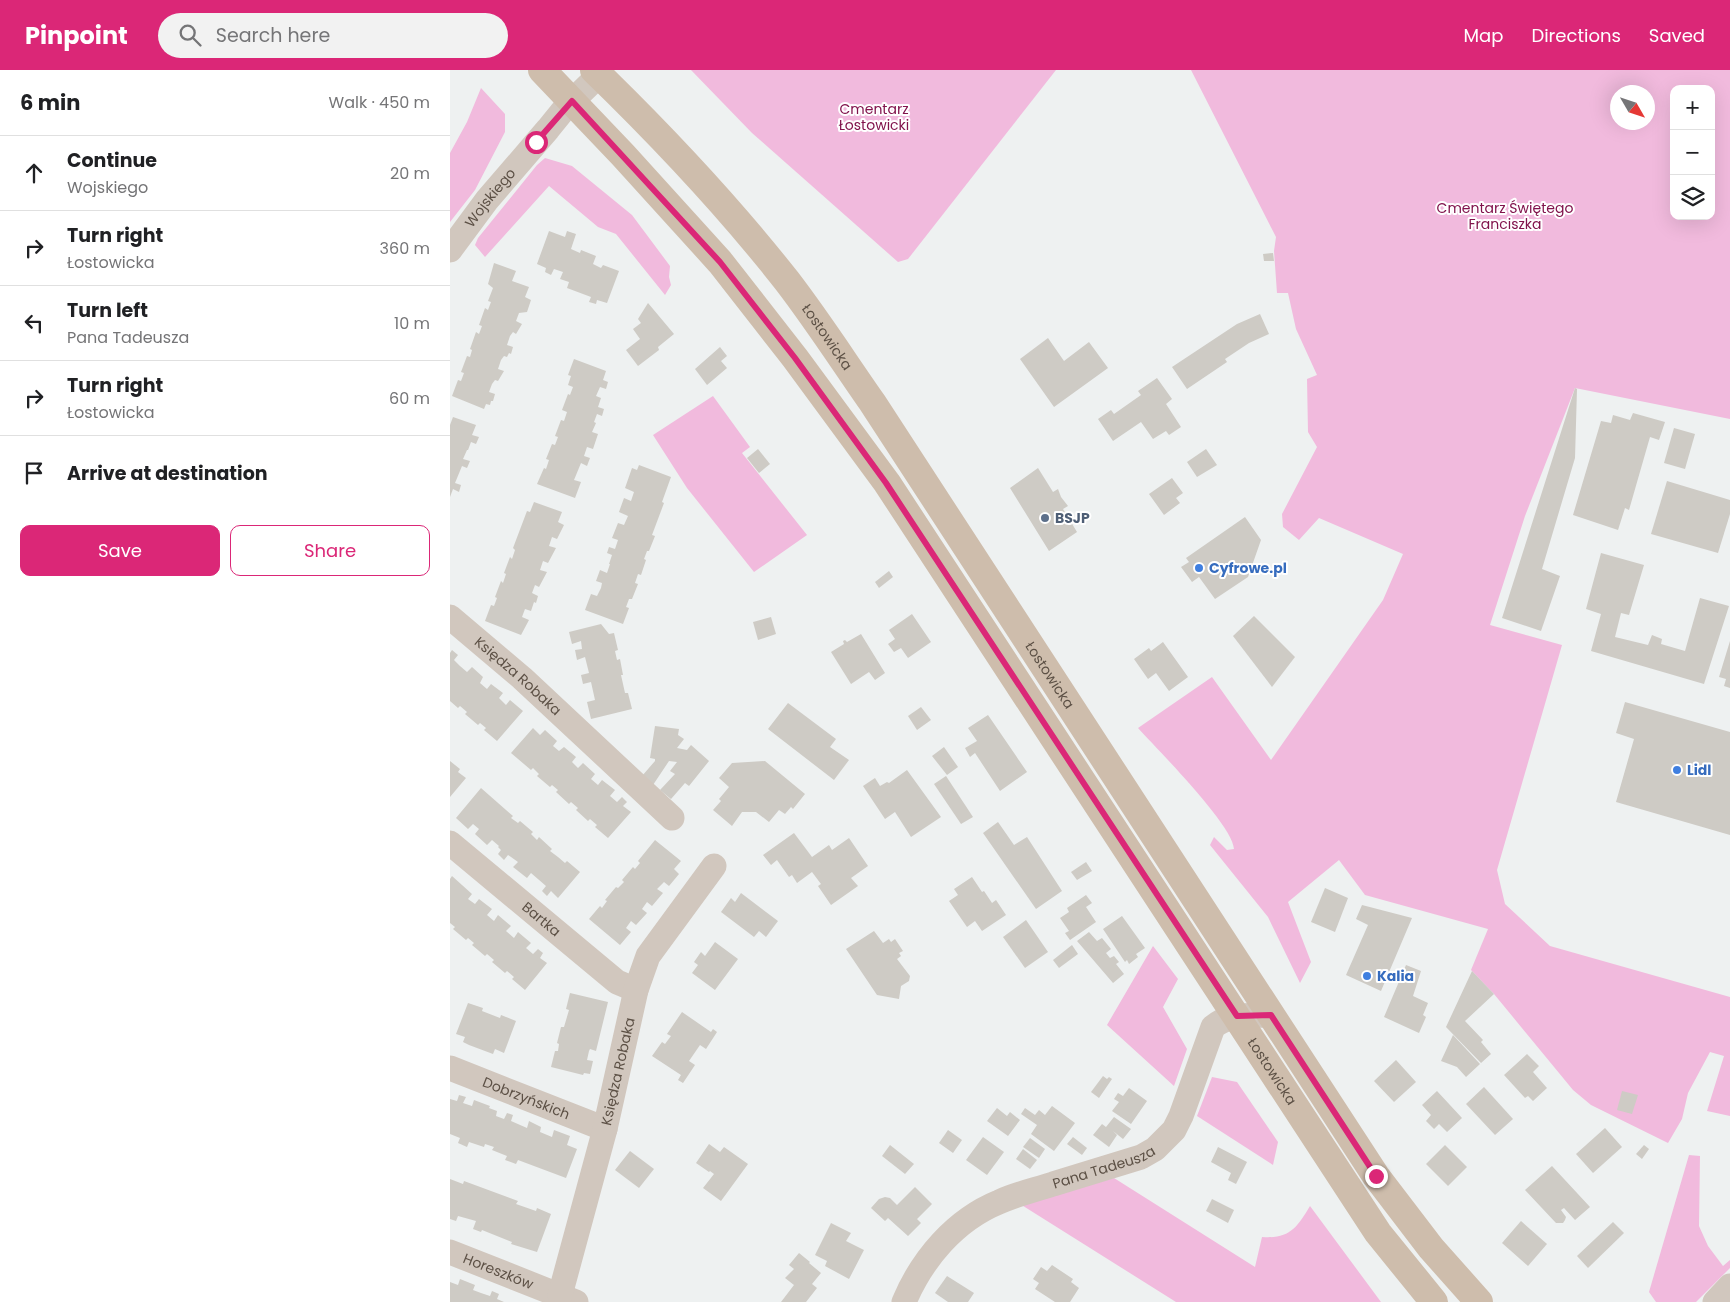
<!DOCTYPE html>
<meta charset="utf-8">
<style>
body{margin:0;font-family:Poppins,sans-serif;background:#f2f2f2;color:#202124}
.controls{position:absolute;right:15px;top:15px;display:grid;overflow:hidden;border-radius:10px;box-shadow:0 5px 20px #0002}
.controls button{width:45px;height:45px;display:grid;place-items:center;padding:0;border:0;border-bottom:1px solid #e0e0e0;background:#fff;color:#202124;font:25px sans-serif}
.compass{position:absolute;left:1160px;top:15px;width:45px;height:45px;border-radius:50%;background:#fff;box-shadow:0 5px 20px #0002;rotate:129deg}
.stop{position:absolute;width:15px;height:15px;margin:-11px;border:4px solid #db2777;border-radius:50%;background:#fff}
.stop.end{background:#db2777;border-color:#fff;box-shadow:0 1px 5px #0008}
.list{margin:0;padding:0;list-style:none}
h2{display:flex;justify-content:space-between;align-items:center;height:65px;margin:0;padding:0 20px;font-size:21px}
h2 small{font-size:16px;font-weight:400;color:#757577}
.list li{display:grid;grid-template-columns:32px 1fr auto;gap:15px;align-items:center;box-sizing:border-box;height:75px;padding:0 20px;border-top:1px solid #e0e0e0}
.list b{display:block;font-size:19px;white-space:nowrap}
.list p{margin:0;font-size:16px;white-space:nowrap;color:#757577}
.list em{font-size:16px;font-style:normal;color:#757577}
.actions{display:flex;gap:10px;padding:15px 20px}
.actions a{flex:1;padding:11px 0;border:1px solid #db2777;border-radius:10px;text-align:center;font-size:18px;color:#db2777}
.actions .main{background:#db2777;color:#fff}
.icon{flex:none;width:28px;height:28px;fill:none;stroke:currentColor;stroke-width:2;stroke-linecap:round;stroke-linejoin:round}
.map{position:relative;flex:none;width:1280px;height:1232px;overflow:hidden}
header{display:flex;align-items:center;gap:30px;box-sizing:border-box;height:70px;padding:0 25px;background:#db2777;color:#fff}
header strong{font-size:24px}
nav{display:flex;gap:28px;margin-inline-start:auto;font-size:18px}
.search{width:350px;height:45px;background:#f2f2f2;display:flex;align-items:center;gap:12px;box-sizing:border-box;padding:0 18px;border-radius:28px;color:#757577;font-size:19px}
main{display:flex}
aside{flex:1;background:#fff}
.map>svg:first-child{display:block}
.green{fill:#f1badd;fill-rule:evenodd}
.building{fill:#cecbc5}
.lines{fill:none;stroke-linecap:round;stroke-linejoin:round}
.minor{stroke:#d1c7be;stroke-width:25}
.major{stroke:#cebdac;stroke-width:28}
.route{stroke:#db2777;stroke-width:6}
.service-dot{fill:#5c6f8a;stroke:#fff;stroke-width:2}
.shop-dot{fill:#3f7fe0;stroke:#fff;stroke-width:2}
.labels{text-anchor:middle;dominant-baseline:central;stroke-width:4;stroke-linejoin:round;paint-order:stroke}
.park-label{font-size:14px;fill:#81134c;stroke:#fff}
.street-label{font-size:14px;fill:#5c5045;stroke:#fff}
.service-label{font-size:14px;font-weight:bold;fill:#4e5e75;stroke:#fff;text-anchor:start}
.shop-label{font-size:14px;font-weight:bold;fill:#366cbe;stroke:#fff;text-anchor:start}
</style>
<header>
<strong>Pinpoint</strong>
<div class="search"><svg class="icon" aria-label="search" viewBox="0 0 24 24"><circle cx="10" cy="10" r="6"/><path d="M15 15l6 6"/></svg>Search here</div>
<nav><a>Map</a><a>Directions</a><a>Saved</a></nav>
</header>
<main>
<aside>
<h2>6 min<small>Walk · 450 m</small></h2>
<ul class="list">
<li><svg class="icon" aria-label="ahead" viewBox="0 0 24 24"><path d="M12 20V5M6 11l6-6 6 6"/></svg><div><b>Continue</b><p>Wojskiego</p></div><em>20 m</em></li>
<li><svg class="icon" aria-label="right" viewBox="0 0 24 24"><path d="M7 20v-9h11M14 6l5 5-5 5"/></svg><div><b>Turn right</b><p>Łostowicka</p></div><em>360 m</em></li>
<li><svg class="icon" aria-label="left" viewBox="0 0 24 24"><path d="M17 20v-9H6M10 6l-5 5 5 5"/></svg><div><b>Turn left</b><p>Pana Tadeusza</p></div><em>10 m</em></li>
<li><svg class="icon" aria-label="right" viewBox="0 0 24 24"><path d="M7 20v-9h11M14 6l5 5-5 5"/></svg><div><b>Turn right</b><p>Łostowicka</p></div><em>60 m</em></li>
<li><svg class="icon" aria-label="arrive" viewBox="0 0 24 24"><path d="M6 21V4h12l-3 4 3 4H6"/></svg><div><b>Arrive at destination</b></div></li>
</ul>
<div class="actions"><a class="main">Save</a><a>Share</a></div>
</aside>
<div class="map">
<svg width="1280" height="1232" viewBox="0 0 1280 1232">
<rect width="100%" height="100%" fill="#eef1f1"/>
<g class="green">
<polygon points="241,0 606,0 458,189 448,192 302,63"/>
<path d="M741 0H1280V349L1125 318 1075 446 1040 555 1112 575 1047 800 1055 834 1100 876 1280 927V1046L1257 1041 1274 986 1260 982 1238 1023 1232 1049 1218 1073 1141 1035 1123 1020 1044 924 1021 900 1038 859 915 825 889 790 838 832 861 892 850 913 818 847 760 775 764 767 777 780 784 779C783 755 707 679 688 658L762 607 821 690 933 530 953 484 869 448 849 470 833 457 832 444 867 377 858 362 857 309 867 305 846 259 838 223H827L824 181 826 167ZM1224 19H1261V146H1224ZM1168 22H1198V52H1168Z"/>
<polygon points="31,18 55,44 55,62 25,120 0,152 0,83 17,52"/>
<polygon points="95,88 122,96 182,145 220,196 219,207 221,215 215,225 166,164 148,157 99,116 35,187 25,175 28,168 87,95"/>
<polygon points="263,326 300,377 292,383 357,465 304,502 237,418 203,365"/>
<polygon points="703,876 728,909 713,937 737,979 724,1016 657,955"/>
<polygon points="762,1007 787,1012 828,1072 823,1095 747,1046"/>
<polygon points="1239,1085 1250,1086 1249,1156 1258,1176 1273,1196 1280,1190 1280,1198 1246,1232 1206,1232 1199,1222"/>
<path d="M664 1108 805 1197 812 1167C839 1169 847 1158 860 1136L931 1232H726L570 1134Z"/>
</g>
<g class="building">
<polygon points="99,161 115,167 117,161 126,164 121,179 130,183 131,180 146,186 143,194 151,198 153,195 169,201 157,233 147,230 146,234 139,232 141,227 117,218 119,212 110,209 113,202 104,199 101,205 95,202 96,198 87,194"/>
<polygon points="823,183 824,191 814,191 813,184"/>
<polygon points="44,193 66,201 62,211 79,217 75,227 81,230 77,242 69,243 66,251 72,254 66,264 63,262 60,266 57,275 63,277 61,284 59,283 57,287 54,286 51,290 48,299 54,301 48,311 45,310 42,314 39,322 45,324 43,331 41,331 40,335 36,334 34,339 2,326 8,310 11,311 14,303 11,302 17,286 20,287 22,280 20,279 26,262 29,264 32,256 29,255 35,238 38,240 41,232 38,231 43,218 38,214"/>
<polygon points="198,233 224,264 208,277 209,280 188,296 176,280 190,269 183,259 191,253 188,249"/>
<polygon points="810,244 819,264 799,273 775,289 777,292 737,319 722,297 787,254"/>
<polygon points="598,268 614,291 639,272 658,298 604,337 570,289"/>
<polygon points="270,277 277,286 271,291 277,298 257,315 245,299"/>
<polygon points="124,289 156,301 153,310 158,312 156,319 150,317 146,326 151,328 148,337 154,339 152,346 147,344 144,352 146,353 142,362 148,364 143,379 137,377 134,386 140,388 137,396 131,393 124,410 131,412 125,428 87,414 94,398 96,399 99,390 96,389 102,374 105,375 108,367 105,366 111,350 114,351 117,342 112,340 118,324 120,325 123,317 118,315 121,306 118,305"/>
<polygon points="707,308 722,329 716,334 731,357 719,365 716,361 703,369 691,352 663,371 648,349 661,340 664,344 691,325 688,321"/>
<polygon points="1125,318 1127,319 1125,388 1092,499 1110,506 1091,561 1052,548"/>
<polygon points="1183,343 1215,352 1209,370 1200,367 1179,440 1175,438 1168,460 1123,445 1151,351 1161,353 1163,345 1180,350"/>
<polygon points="3,347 26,355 22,365 29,367 26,374 21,372 18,380 17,380 13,389 20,391 17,398 12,396 5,413 11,415 9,422 3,419 0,427 0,355"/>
<polygon points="1224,358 1245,364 1235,399 1214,393"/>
<polygon points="308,379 320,394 309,403 297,388"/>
<polygon points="756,379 767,395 747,407 737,392"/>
<polygon points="189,395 221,407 212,432 214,433 202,465 205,466 199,481 197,481 194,489 196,490 191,505 188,504 185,513 188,514 182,529 179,529 176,537 179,538 173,554 135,540 141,524 147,526 151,518 152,513 146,511 150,500 157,503 160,494 159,494 162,485 157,483 159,477 165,479 168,470 162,468 168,453 174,455 178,446 169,442 174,428 181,431 184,422 175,418 182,398 187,400"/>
<polygon points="588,398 603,422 608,419 611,427 618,436 613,439 627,462 599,481 560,418"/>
<polygon points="722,408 733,423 726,428 730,433 714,445 699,424"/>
<polygon points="1217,411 1280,430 1280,444 1268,483 1201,464"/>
<polygon points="84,432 112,442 108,452 114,455 107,469 102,467 99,476 106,478 98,493 93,491 90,500 97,502 89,517 85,515 82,523 88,526 86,533 84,532 81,541 75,539 72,547 79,550 71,565 35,551 41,535 44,536 47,528 45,527 51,511 53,513 56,504 54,503 60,487 62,489 65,480 63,478 77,441 80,442"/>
<polygon points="795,447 811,470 798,507 765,529 749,507 742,512 731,497 739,492 736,488"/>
<polygon points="1151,483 1194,495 1179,545 1171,543 1165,567 1198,575 1202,565 1212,569 1211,574 1235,581 1250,528 1279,536 1254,614 1141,581 1151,544 1136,539"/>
<polygon points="439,501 443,507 429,518 425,512"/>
<polygon points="462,544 481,572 458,588 451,578 444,582 438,574 445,569 439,560"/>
<polygon points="804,546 845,587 822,617 783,566"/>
<polygon points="321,547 326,564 308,570 303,552"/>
<polygon points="151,554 159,564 164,563 168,580 165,581 167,590 170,589 173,605 171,605 175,623 178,623 182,639 141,649 137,632 145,630 141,612 133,614 131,605 139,603 135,587 127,590 125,580 132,579 131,571 122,574 119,562"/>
<polygon points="411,564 435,603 425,610 419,602 401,614 381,582 394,574 393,571 395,570 397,572"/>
<polygon points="1280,571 1280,618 1274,616 1276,609 1269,607"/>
<polygon points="713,572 738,607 719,621 706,603 698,609 684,589 699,578 701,581"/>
<polygon points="2,580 8,585 4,590 10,596 17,602 22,597 33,607 30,613 37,619 41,614 53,623 49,628 56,635 60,630 73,641 47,671 34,660 36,658 30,653 28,655 15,644 17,642 10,636 8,638 0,631 0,583"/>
<polygon points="1175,632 1280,662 1280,765 1166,732 1184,669 1166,663"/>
<polygon points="338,633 386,669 380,677 399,690 384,710 318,659"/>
<polygon points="471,637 481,650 467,660 458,646"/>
<polygon points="538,645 577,702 550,721 525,683 520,687 515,678 527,671 518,658"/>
<polygon points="205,656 229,659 228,665 234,669 227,678 237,680 241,675 259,691 239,716 235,713 221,729 210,720 225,704 220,701 227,692 219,691 203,715 192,706 205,691 205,689 200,688"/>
<polygon points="83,658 90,665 95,660 107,671 103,676 109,681 114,677 126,687 122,692 128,698 133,693 145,704 141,709 148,715 152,710 165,720 160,726 167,732 172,727 177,732 173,736 181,742 158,768 145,757 147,755 140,749 138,751 126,740 128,738 121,732 119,734 106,722 108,720 102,715 100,717 87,706 89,704 83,698 81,700 61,683"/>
<polygon points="494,677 508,697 497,705 482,686"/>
<polygon points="0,691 10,699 8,702 16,708 0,727"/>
<polygon points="315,691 355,724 343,739 341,737 335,744 329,740 319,752 306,742 292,742 282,756 263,740 271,731 269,729 279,717 269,708 282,693"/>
<polygon points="457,700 491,747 461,767 445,742 435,749 413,716 425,708 430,716 437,712 439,713"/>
<polygon points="496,706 523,747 511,754 484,714"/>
<polygon points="31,718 63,746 61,748 68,753 70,751 83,762 81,764 87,770 89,767 102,779 100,781 108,787 115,793 117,791 130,802 108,828 101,821 97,826 92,821 96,816 81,803 77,808 63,797 68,792 61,787 58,785 54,790 48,784 51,780 48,777 49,776 42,770 37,775 25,764 29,759 23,754 18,759 6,748"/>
<polygon points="548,752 564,775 577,767 612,821 586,839 533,763"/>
<polygon points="344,763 362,787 379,775 382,780 399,768 418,796 401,808 408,816 381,835 368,816 371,814 362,802 347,813 342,805 339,807 327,790 321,795 313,785"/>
<polygon points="205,770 231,791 224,799 229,804 219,816 214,812 207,819 213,823 202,836 197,832 192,839 197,843 186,855 181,851 176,858 181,862 170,875 139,849 150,836 152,838 157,831 155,830 166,817 168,818 174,812 172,810 183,797 185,799 190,793 188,791"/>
<polygon points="636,792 642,801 627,810 621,802"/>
<polygon points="2,806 22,824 18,829 25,834 29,829 42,839 37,845 44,851 48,845 61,856 56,861 64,868 68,862 81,873 76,878 83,884 88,879 93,883 90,888 97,893 75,920 62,909 64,907 57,901 55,903 42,892 44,890 37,884 35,886 22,875 24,873 18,868 16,870 3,859 5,857 0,853 0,809"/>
<polygon points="522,807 532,822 534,821 542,833 546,830 556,845 532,861 525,851 517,857 499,831 508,825 504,819"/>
<polygon points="875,818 898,828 885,862 861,852"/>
<polygon points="291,823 328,851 316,867 309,861 304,867 271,842 281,828 285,832"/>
<polygon points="636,825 642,833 636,837 646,852 620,870 615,863 619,861 610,848 619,842 617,838"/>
<polygon points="912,835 962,848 931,921 896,905 918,855 906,849"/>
<polygon points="672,846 695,878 686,884 688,887 679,894 677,890 675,892 653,859"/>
<polygon points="576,850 598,882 575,898 553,867"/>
<polygon points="424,861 433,873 439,869 441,872 445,869 453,881 449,883 451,886 447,889 460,906 459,911 451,916 449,929 427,925 396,879"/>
<polygon points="639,862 647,871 652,868 661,879 656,883 660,888 664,886 669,892 666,894 674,904 663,913 627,871"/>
<polygon points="265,872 288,889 265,920 242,903 248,895 244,892 251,882 255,886"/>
<polygon points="622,875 628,884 609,898 603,890"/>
<polygon points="956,895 971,901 963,926 978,933 973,945 976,947 969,963 934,947"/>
<polygon points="1022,901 1044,924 1015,951 1033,970 1031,972 1041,984 1031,993 996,957"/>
<polygon points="120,923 158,932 146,981 140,979 139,981 137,990 143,991 140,1004 134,1003 133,1005 101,997 105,981 108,981 109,974 107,973 111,957 114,957 119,940 116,939"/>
<polygon points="18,933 33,938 32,941 50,948 51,945 66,951 54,983 45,979 43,984 19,975 13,972 15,967 6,964"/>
<polygon points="232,942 261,962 263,959 267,962 256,979 250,975 239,991 245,995 233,1013 228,1010 231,1005 202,986 212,972 215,974 221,966 217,964"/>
<polygon points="1003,965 1030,994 1016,1007 1007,997 991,991"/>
<polygon points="1077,984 1089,996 1083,1002 1097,1018 1083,1031 1078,1026 1075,1028 1054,1005"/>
<polygon points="946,990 966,1012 944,1032 924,1011"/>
<polygon points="653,1006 657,1009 659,1007 662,1009 649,1028 641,1022"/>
<polygon points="1034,1017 1063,1049 1045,1065 1016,1034"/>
<polygon points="679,1018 697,1031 681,1054 662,1041 669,1032 664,1029 668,1023 673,1026"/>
<polygon points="987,1021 1012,1048 997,1062 989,1054 984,1059 976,1051 981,1045 972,1035"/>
<polygon points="1172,1021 1188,1025 1182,1044 1167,1040"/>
<polygon points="9,1025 16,1027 13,1033 22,1036 24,1030 40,1036 39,1038 47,1041 46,1046 54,1049 57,1043 63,1045 61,1051 77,1058 79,1051 91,1057 90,1062 102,1067 104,1060 120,1066 117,1075 127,1079 116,1108 68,1090 66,1094 55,1090 57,1086 42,1080 44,1077 35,1074 34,1077 19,1072 17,1077 8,1073 10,1068 0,1064 0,1029 7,1031"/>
<polygon points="602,1036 625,1053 604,1081 581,1064 587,1055 571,1044 575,1038 585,1045 589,1040 595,1045"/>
<polygon points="547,1038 557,1046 560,1042 570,1050 558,1066 537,1051"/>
<polygon points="664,1047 681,1059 673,1069 663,1061 667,1065 659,1077 643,1065 652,1054 656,1057"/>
<polygon points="1155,1058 1172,1077 1143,1103 1126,1084"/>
<polygon points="498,1060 512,1070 503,1083 489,1073"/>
<polygon points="533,1067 554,1082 537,1105 516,1090"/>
<polygon points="623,1067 637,1078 632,1085 617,1074"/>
<polygon points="580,1068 595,1079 589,1088 573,1077"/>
<polygon points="259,1074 270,1082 274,1077 298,1094 271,1131 253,1118 264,1104 260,1101 259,1102 246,1093"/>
<polygon points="440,1075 464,1094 455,1104 432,1086"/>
<polygon points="995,1075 1017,1097 998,1116 976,1094"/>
<polygon points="1194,1075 1199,1079 1192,1089 1186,1084"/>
<polygon points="768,1077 797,1092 786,1114 778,1110 781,1103 761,1092"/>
<polygon points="573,1079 587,1090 580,1099 566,1089"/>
<polygon points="180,1081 204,1099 189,1118 165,1100"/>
<polygon points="1102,1096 1140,1137 1125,1150 1114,1138 1111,1140 1116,1147 1115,1150 1113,1153 1106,1153 1075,1120"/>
<polygon points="0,1109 13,1114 14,1111 68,1131 66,1134 86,1141 87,1138 101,1144 87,1182 61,1174 62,1172 32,1160 31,1162 23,1159 26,1151 8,1146 6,1151 0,1149"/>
<polygon points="465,1117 482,1134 467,1149 471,1153 458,1166 438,1148 435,1151 421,1138 429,1129 435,1127 440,1128 447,1135"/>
<polygon points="762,1129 784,1140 778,1153 756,1141"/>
<polygon points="1071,1151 1097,1174 1078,1196 1052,1173"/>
<polygon points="1163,1152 1174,1163 1138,1198 1127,1186"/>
<polygon points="381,1153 401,1163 396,1171 414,1180 399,1209 375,1196 377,1191 365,1185"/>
<polygon points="349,1183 360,1192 359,1193 371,1203 362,1214 367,1218 356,1232 331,1232 344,1215 335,1208 344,1199 339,1195"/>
<polygon points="602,1195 623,1209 621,1212 629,1218 620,1232 605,1232 585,1219 589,1213 583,1209 591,1197 597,1201"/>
<polygon points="497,1206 524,1223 518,1232 498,1232 485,1223"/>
<polygon points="10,1209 25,1215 23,1220 31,1223 40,1226 42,1221 49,1224 47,1229 54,1232 0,1232 0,1212 8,1215"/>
</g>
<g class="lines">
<g class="minor">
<path id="s1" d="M0 180 37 130 98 59 115 38 149 5"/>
<path id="s2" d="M0 547 72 608 222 748"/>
<path id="s3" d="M0 773 167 912 186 920"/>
<path id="s4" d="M0 998 155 1059"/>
<path id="s5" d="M0 1182 126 1232"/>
<path id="s6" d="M110 1225 155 1059 186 920 198 886 264 796"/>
<path id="s7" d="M454 1232C472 1189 505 1150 549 1132 566 1124 585 1120 603 1114 632 1105 662 1096 691 1087L705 1079 724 1060 731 1046 763 957C779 943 801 946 821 945"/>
<polyline points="1265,1232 1280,1216"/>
</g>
<g class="major">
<path id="s8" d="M92 0 173 85 270 192 345 288 437 413 928 1163 984 1232"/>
<path id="s9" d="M144 0C212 66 278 136 337 211 367 250 394 292 422 332L926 1106 981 1178 1029 1232"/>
</g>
</g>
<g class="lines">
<polyline class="route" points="86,72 122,31 270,192 345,288 436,413 787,946 821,945 926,1106"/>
</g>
<circle class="service-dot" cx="595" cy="448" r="5"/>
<g class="shop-dot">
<circle cx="749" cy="498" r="5"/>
<circle cx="1227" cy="700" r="5"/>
<circle cx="917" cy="906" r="5"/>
</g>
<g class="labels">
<g class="park-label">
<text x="424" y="39">Cmentarz<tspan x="424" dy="16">Łostowicki</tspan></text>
<text x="1055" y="138">Cmentarz Świętego<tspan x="1055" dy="16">Franciszka</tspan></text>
</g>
<g class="street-label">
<text stroke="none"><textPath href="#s1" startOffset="66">Wojskiego</textPath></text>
<text stroke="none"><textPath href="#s9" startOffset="355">Łostowicka</textPath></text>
<text stroke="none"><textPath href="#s9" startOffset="760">Łostowicka</textPath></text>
<text stroke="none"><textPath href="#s2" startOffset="90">Księdza Robaka</textPath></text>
<text stroke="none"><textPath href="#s3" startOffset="119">Bartka</textPath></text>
<text stroke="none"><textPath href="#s6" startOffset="231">Księdza Robaka</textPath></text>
<text stroke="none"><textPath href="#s8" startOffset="1242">Łostowicka</textPath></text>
<text stroke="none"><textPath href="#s4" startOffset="82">Dobrzyńskich</textPath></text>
<text stroke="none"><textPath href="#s7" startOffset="252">Pana Tadeusza</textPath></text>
<text stroke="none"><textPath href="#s5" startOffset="52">Horeszków</textPath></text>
</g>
<g class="service-label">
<text x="605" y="448">BSJP</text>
</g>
<g class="shop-label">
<text x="759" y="498">Cyfrowe.pl</text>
<text x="1237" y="700">Lidl</text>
<text x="927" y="906">Kalia</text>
</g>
</g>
</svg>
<div class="controls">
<button>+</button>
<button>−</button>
<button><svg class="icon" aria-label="layers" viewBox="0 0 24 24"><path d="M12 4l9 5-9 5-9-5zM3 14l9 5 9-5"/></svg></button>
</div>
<svg class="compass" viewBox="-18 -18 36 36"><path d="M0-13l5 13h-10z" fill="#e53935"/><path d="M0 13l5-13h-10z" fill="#757577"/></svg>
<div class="stop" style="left:86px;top:72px"></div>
<div class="stop end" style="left:926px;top:1106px"></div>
</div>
</main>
